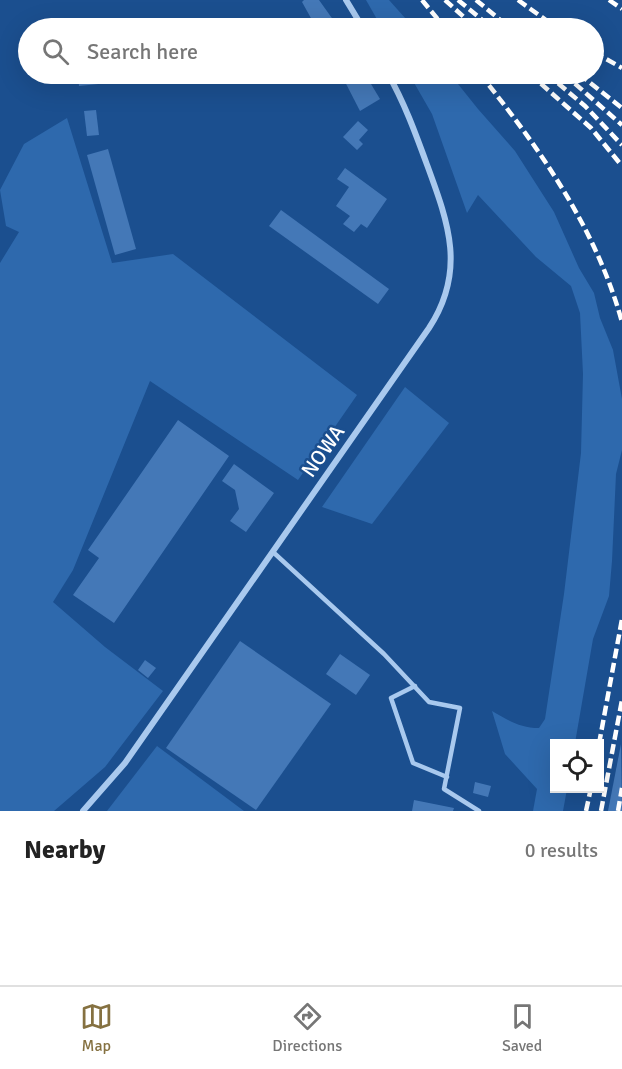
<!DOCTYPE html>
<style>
body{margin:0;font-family:Signika,sans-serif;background:#f6f6f6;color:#222}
.controls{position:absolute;right:18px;bottom:18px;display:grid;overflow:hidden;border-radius:0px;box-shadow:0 6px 24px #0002}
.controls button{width:54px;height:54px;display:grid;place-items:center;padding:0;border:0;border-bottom:2px solid #e0e0e0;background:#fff;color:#222;font:30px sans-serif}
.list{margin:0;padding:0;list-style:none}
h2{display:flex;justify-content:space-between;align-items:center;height:78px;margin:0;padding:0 24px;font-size:26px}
h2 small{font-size:20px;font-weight:400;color:#767676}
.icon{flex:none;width:33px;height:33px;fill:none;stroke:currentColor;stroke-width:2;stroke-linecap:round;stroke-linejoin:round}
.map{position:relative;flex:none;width:622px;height:811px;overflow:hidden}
.search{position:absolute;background:#fff;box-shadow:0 6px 24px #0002;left:18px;right:18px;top:18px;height:66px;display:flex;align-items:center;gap:15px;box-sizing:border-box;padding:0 21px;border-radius:33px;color:#767676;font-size:22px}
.sheet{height:174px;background:#fff}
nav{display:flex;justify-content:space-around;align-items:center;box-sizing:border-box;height:84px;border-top:2px solid #e0e0e0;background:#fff;font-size:16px;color:#767676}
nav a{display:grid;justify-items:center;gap:3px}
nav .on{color:#857141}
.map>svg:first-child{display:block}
.green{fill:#2e69ad}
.building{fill:#4478b7}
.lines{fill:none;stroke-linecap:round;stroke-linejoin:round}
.service{stroke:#a9c9ee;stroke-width:4.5}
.minor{stroke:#a9c9ee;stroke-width:6}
.rail{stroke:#fff;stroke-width:4.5;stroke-dasharray:10 4.5;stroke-linecap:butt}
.labels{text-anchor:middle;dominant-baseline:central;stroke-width:5;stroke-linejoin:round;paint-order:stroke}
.street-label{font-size:21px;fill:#fff;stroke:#1b4f8f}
</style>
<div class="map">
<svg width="622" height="811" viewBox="0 0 622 811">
<rect width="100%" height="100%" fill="#1b4f8f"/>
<g class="green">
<polygon points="366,0 389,0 414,28 382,28"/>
<path d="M409 74H450L478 109 515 151 554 212 579 268 594 293 600 318 613 350 622 399V450L616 474 612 561 609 596 593 639 575 743 554 744V788L567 789 563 811H533L537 789 505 754 492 711C508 720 520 728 539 728L545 719 564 594 581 453 583 374 580 313 571 286 536 257 478 195 467 213 432 114Z"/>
<polygon points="67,118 112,263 173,254 357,395 298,480 150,381 73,570 53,602 105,647 163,691 105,767 54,811 0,811 0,263 19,232 6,226 0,190 24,144"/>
<polygon points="405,387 449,423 372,524 322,507"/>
<polygon points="157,746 244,811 107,811"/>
</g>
<g class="building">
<polygon points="304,0 319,0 339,28 313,28 308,22 312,20 302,2"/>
<polygon points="78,74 107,74 108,83 79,86"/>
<polygon points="341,74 365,74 380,99 360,111"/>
<polygon points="96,110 99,135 87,136 84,111"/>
<polygon points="358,121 368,130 359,140 363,144 357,150 343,137"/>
<polygon points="108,149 136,249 115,255 87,155"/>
<polygon points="345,168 387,199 367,228 361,224 354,232 343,224 350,216 336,206 349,187 337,179"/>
<polygon points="281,210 389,289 378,304 269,226"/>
<polygon points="178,420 229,456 114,623 73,595 99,558 88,550"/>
<polygon points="234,464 274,493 246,532 230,521 239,509 235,490 222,481"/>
<polygon points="240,641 331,704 256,810 166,748"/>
<polygon points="340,654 370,675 356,695 326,674"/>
<polygon points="145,660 156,668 148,678 138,670"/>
<polygon points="621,744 622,811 608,811"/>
<polygon points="475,782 491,786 488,797 473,793"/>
<polygon points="414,800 454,808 453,811 412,811"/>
</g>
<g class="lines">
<g class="service">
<polyline points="273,552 384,654 429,702 460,708 444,789 479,811"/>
<polyline points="415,686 391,698 413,763 447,777"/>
</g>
<g class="minor">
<polyline points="346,0 363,28"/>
<path d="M83 811 125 763 429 328C467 270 448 222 426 162 415 132 404 102 388 74"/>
</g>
<g class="rail">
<polyline points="422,0 445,28"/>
<polyline points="445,0 476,28"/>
<polyline points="458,0 492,28"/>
<polyline points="476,0 510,28"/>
<polyline points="518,0 557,28"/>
<polyline points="609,0 622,9"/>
<polyline points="594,52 622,68"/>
<path d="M480 74C540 149 596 228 622 322"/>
<polyline points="530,74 591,128 622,166"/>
<polyline points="547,74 585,106 622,145"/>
<polyline points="564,74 622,125"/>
<polyline points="579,74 622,108"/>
<polyline points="599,744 622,619"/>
<polyline points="586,811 591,788"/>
<polyline points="601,811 622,700"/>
<polyline points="618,811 622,788"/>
</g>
</g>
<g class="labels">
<g class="street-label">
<text transform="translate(323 451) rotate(-55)">NOWA</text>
</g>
</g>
</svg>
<div class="controls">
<button><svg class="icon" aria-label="locate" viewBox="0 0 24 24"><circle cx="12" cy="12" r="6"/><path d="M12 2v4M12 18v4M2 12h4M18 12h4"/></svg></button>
</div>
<div class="search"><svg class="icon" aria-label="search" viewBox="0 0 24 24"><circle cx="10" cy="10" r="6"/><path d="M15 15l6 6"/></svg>Search here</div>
</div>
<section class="sheet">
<h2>Nearby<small>0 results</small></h2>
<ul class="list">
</ul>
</section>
<nav>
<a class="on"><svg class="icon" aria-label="map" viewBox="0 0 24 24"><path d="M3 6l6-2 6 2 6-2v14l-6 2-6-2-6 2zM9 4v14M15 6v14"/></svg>Map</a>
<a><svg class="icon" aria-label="directions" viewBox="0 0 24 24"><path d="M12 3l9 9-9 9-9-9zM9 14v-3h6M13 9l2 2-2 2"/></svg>Directions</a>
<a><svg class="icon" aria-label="saved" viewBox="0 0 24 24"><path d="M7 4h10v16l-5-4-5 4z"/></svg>Saved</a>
</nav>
